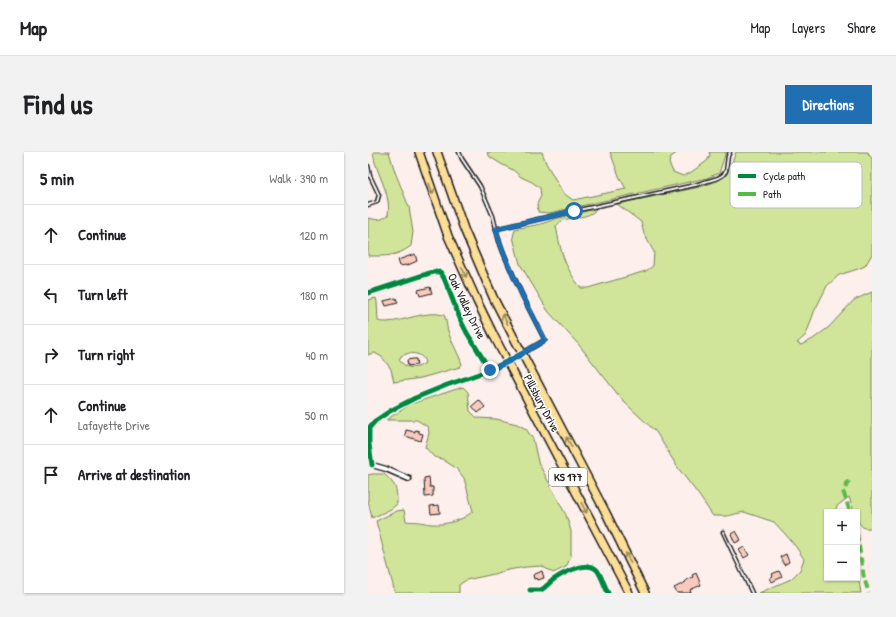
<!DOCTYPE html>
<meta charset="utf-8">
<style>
body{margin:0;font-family:"Patrick Hand",sans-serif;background:#f2f2f2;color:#202124}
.controls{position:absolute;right:12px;bottom:12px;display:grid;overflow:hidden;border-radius:0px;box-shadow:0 1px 3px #0004}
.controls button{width:36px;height:36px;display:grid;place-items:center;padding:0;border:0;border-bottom:1px solid #e0e0e0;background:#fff;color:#202124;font:20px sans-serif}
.stop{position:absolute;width:12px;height:12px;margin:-9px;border:3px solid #1f6fb2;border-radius:50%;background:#fff}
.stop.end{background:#1f6fb2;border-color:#fff;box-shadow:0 1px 4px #0008}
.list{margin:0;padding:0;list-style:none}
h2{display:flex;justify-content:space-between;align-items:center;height:52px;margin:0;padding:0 16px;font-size:17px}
h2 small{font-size:13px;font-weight:400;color:#757577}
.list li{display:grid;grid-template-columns:26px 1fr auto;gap:12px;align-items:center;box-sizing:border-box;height:60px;padding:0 16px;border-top:1px solid #e0e0e0}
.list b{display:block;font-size:15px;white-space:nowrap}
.list p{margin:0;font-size:13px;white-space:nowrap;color:#757577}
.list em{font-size:13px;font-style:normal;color:#757577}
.icon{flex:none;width:22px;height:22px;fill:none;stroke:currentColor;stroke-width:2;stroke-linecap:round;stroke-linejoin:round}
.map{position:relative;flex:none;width:504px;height:441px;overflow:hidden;border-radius:0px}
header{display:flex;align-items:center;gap:24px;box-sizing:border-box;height:56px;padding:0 20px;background:#fff;border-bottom:1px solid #e0e0e0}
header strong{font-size:19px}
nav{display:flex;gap:22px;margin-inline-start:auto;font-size:14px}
.intro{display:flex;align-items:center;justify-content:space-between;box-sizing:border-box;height:96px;padding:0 24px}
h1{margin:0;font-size:28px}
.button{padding:10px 18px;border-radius:0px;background:#1f6fb2;color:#fff;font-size:14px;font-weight:700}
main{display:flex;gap:24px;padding:0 24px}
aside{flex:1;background:#fff;border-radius:0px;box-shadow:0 1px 3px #0004}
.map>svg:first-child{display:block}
.green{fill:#d0e59a;stroke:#76805b;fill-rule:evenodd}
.building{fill:#f9cabd;stroke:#1c1c1c}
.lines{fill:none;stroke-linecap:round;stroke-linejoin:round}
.service-casing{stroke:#1c1c1c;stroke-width:5}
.minor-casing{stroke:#1c1c1c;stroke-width:7}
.trunk-casing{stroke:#1c1c1c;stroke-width:10}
.service{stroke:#fff;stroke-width:2}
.minor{stroke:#fff;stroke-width:4}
.trunk{stroke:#fdde96;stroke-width:7}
.quiet{stroke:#58b947;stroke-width:4;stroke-dasharray:8 4;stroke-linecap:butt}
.cycleway-casing{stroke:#fff;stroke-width:8}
.cycleway{stroke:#00873e;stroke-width:5}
.oneway{stroke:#98875f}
.route{stroke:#1f6fb2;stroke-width:5}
.labels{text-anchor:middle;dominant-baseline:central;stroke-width:3;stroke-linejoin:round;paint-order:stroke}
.shield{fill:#fff;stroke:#606060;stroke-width:1}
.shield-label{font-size:11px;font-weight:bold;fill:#1c1c1c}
.street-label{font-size:12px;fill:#1c1c1c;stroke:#fff}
.key{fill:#fff;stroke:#bbb;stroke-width:1}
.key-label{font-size:11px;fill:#1c1c1c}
</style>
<header>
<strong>Map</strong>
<nav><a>Map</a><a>Layers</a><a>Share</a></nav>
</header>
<div class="intro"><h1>Find us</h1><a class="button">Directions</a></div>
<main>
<aside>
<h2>5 min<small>Walk · 390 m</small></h2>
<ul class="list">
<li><svg class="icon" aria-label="ahead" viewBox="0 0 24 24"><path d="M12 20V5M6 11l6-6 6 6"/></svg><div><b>Continue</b></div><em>120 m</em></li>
<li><svg class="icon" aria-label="left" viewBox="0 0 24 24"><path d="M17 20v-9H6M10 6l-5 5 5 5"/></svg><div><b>Turn left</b></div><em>180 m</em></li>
<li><svg class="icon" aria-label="right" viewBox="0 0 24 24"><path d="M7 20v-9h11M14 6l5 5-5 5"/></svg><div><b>Turn right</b></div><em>40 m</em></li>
<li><svg class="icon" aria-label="ahead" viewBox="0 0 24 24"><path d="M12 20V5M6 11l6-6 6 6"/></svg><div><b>Continue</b><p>Lafayette Drive</p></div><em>50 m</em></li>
<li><svg class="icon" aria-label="arrive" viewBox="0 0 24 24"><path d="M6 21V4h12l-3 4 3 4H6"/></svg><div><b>Arrive at destination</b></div></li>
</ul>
</aside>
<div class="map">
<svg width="504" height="441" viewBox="0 0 504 441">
<rect width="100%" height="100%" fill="#fdefeb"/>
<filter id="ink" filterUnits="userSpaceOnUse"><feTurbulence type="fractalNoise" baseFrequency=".025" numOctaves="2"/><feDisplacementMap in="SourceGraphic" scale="8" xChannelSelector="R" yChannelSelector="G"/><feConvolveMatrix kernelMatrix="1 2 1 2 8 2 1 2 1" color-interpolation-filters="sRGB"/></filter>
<g filter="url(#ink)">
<g class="green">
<path d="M5 0H21L27 20 41 55 45 80 43 94C28 105 18 104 0 104V66C9 68 13 69 20 63 23 45 13 29 8 13 6 9 6 4 5 0Z"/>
<polygon points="119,0 174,0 178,11 195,41 205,48 258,37 251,24 242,0 310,0 303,5 301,11 305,20 315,24 322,21 339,9 342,3 341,0 358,0 351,21 339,26 181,61 170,60 169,52 173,44 172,36 164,30 153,25 145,18 133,12 122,5"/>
<path d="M368 0H500L501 3 504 6V102L497 114 490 117 471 123 459 134 446 160 438 183 429 191 433 193 445 187 461 175 486 148 504 140V376H496C489 370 489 369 489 360H486L481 345 469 354 467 360H459V426H489V410L491 429 493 441H391L423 427 432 418 436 407 428 395 418 383 406 370 376 360 359 364H345L330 342 310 316 288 280 255 249 211 193 180 159 152 112 145 85 147 77 173 72 187 67 227 57 228 58C218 67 207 64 196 68 193 69 190 72 188 74 193 101 196 114 213 136H220L278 119 285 114 286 100 276 82 273 70 249 52 332 35 349 29 358 23 362 16Z"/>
<path d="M8 146 9 150 10 169C13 170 16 170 19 170 38 169 57 158 76 163 79 168 78 173 80 179 83 190 90 200 94 212L92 215 53 226 26 230 23 217 14 205 7 201 2 202 0 203V148ZM41 201C49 202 55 202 57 211 48 218 38 217 31 208L33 204Z"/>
<path d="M95 235 100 240 102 259 109 266 128 267 149 272 158 277 165 287 170 310 198 363 203 379V404L198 415 185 421 174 414 158 415 140 418 126 422 98 428 91 433V441H27L8 369 29 359 36 358 38 369C43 370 46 369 51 370 55 370 59 372 64 372 78 373 94 369 105 359L96 326 88 316 74 307 66 305 57 295 61 281 60 275 49 268H18L43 252Z"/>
<path d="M4 322H16C28 333 29 335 29 352L23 357 4 366 0 349V323Z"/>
</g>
<g class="building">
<polygon points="47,102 49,109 38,114 38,113 32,114 30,108"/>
<polygon points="62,135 64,141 52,144 50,138"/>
<polygon points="28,146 30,151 18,154 16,149"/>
<polygon points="45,207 48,207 49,213 40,214 39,208"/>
<polygon points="111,248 117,255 110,261 104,254"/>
<polygon points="38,278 47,280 47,278 51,279 51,281 55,282 53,289 37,284"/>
<polygon points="61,325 62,335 65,335 65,344 57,345 56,326"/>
<polygon points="71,353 72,361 63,362 62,354"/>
<polygon points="368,379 373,388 367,391 363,382"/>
<polygon points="376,395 381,403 376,406 371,398"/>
<polygon points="418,402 421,410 416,413 412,405"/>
<polygon points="174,419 176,426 170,428 169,426 166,427 165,423"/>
<polygon points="411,419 414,425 404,430 402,426 405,424 404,422"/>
<polygon points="328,421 333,433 322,438 323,441 309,441 306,436 318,430 317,429 325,425 324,423"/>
</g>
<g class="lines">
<g class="service-casing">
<g id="service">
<polyline points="91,0 94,7 112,34 125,64 131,89 136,102 154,143 177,188 155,201"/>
<polyline points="0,14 2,24 11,43 9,50 0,53"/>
<polyline points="128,77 206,59 327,33 350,26 355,23 358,19 360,4 362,0"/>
<polyline points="355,380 384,441"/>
</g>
</g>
<g class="minor-casing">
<g id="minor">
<polyline points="0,141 62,121 66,120 72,120 76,126 93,169 99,181 122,218"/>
<polyline points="4,313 1,292 1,276 7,269 22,259 47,246 79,233 122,218 154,202"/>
<polyline points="4,313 18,317 41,327"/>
<path d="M162 438H173C178 435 181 431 185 428 195 421 219 408 229 418 233 423 237 435 240 441"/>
</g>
</g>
<g class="trunk-casing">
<g id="trunk">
<polyline points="51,0 80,84 109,149 127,186 261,441"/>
<polyline points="69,0 96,77 125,145 144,182 238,361 277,441"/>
</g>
</g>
<use href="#service" class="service"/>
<use href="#minor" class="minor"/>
<use href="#trunk" class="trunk"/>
<g class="quiet">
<polyline points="481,329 475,339 482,360"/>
<polyline points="489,382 496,426 501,441"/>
</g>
<g class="cycleway-casing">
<g id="cycleway">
<polyline points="0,141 62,121 66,120 72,120 76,126 93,169 99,181 122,218"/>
<polyline points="4,313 1,292 1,276 7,269 22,259 47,246 79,233 122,218 154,202"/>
<path d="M162 438H173C178 435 181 431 185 428 195 421 219 408 229 418 233 423 237 435 240 441"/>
</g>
</g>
<use href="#cycleway" class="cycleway"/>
</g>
<defs><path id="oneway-shaft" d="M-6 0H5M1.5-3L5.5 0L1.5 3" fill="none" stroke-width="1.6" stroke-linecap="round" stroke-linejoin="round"/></defs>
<g class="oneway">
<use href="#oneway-shaft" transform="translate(63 37) rotate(71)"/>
<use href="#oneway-shaft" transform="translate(96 120) rotate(66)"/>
<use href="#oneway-shaft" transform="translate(137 167) rotate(-116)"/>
<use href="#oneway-shaft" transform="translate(201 290) rotate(-118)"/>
<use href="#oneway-shaft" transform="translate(216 356) rotate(62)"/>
<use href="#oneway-shaft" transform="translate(260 406) rotate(-116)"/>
</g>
</g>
<g class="lines" filter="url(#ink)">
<path class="route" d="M122 218 140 210 177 188C166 166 154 144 144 121 138 106 132 93 128 77L206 59"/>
</g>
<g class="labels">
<rect class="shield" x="181" y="316" width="38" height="18" rx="3"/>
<g class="shield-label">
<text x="200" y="325">KS 177</text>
</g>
<g class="street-label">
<text transform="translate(99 154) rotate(64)">Oak Valley Drive</text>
<text transform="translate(174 251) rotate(62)">Pillsbury Drive</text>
</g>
</g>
<rect x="362" y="10" width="132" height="46" rx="6" class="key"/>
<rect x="370" y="22" width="18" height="4" fill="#00873e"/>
<rect x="370" y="40" width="18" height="4" fill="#58b947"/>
<g class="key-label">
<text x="395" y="28">Cycle path</text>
<text x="395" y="46">Path</text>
</g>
</svg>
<div class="controls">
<button>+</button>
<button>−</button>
</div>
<div class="stop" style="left:206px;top:59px"></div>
<div class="stop end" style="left:122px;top:218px"></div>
</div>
</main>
